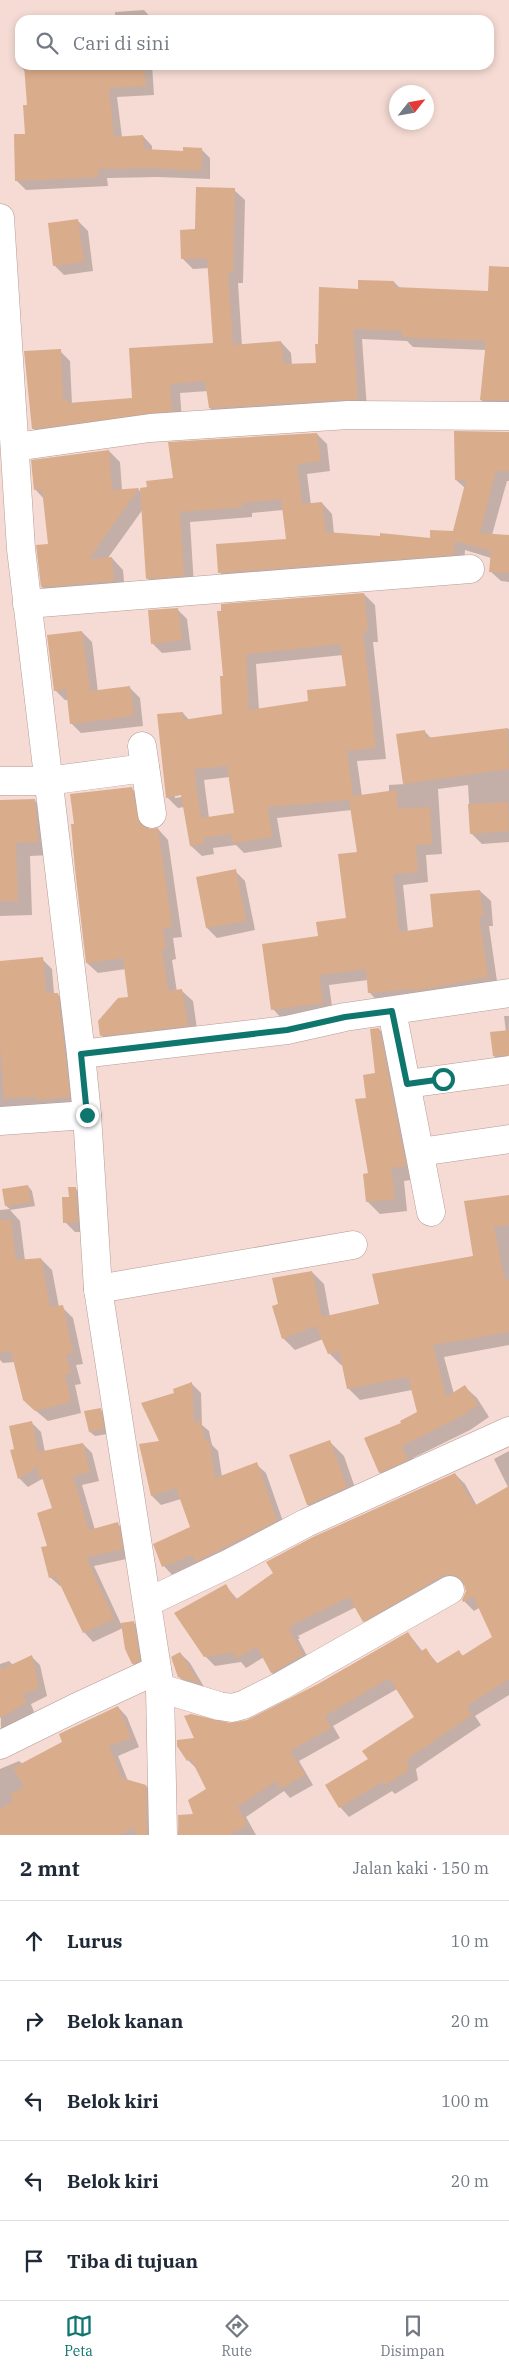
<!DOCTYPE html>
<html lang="id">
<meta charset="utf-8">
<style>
body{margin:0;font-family:"IBM Plex Serif",serif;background:#f2f2f3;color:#1f2937}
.compass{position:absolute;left:389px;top:85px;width:45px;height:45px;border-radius:50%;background:#fff;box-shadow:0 2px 8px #0003;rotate:59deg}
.stop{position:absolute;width:15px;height:15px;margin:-11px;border:4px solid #0f766e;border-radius:50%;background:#fff}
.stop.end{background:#0f766e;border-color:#fff;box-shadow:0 1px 5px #0008}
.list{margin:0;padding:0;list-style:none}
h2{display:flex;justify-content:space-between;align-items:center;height:65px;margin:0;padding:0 20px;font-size:21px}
h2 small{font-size:16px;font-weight:400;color:#747a83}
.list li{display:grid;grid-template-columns:32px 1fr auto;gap:15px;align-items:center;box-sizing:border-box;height:80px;padding:0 20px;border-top:1px solid #e0e1e3}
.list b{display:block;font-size:19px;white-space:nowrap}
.list em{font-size:16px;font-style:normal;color:#747a83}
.icon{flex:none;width:28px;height:28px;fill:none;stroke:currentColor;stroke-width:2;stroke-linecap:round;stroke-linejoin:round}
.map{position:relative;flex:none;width:509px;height:1835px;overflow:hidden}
.search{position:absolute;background:#fff;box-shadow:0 2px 8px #0003;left:15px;right:15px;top:15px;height:55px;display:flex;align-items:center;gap:12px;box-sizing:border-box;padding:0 18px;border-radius:15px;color:#747a83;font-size:19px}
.sheet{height:465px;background:#fff}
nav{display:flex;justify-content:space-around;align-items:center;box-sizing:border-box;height:70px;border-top:1px solid #e0e1e3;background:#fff;font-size:14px;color:#747a83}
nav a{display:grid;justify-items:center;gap:2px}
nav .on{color:#0f766e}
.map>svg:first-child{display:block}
.shadow{fill:#0003;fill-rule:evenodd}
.building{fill:#d9ac8c;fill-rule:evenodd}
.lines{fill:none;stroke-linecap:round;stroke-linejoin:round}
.minor-casing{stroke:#b59c95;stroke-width:29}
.minor{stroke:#fff;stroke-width:28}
.route{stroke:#0f766e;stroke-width:6}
</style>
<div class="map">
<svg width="509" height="1835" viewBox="0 0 509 1835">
<rect width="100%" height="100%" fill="#f5dbd3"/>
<g class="shadow">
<polygon points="144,10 153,20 115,20 115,12"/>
<polygon points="16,26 20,26 20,65 152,65 154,95 117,97 122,137 143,136 152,146 152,151 184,153 201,149 210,158 210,179 158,177 107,178 108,186 26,190 16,180 26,135 28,106 26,72 20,66"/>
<polygon points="234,190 245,200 243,283 238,283 242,346 281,342 291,353 292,365 318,364 319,345 359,290 394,282 400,288 489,292 509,269 509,410 491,410 481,400 486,350 413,347 407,341 362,339 367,409 220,418 210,408 208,391 180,393 182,421 43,439 33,428 60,351 70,361 72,404 134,399 214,345 209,268 193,269 183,259 196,230"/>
<polygon points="78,221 88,231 93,271 64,275 54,265"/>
<polygon points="509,433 509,481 507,481 492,535 509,536 509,582 501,581 490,571 491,558 465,550 464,565 230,583 220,573 287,540 283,510 252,513 252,517 190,522 194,586 158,589 147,578 143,509 108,558 112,558 123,570 125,592 54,598 42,587 49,545 44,499 35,489 109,451 120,462 122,490 138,489 142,493 174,480 317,434 327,444 330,471 307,474 311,505 322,503 332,514 334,534 431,539 454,532 465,488 456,480"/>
<path d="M364 594 375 605 378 642H373L386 759 357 761 362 796 389 792V785L405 784 397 735 424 731 432 739 509 729V842L482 844 471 833 468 785 438 789 442 854 426 855 428 882 403 885 408 932 434 928 480 891 491 901 493 926H489L498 988 380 1004 370 993 368 980 329 985 333 1013 283 1020 273 1009 319 937 348 920 358 853 352 810 277 818 282 847 244 853 236 845 213 848 214 854 202 856 191 846 184 807 178 808 167 797 183 713 189 720 224 715V677L218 613ZM343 655 347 687 310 702 259 710 256 664ZM230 777 236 814 209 818 204 780ZM186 793 187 796 175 798V795Z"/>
<polygon points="177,609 187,619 191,650 162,653 152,643"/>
<polygon points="82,632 92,642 98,692 130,688 140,698 143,726 81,733 71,723 68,700 65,700 55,690"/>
<polygon points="132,789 143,799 149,830 158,829 168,840 182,937 173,938 176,959 172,960 177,992 182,991 193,1001 198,1036 112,1046 101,1035 130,998 126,969 98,973 87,963"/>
<polygon points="34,800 49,814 51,855 30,856 32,915 0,916 0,802"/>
<polygon points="235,871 245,881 255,930 217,938 207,928"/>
<polygon points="42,959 52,969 54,994 57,994 68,1004 79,1107 0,1108 0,962"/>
<polygon points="504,1016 509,1016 508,1070 494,1056 506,1032"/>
<polygon points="379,1029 392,1042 418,1179 404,1181 407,1211 380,1214 367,1201 369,1175 368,1099 376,1074"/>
<polygon points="28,1186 32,1191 35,1206 10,1210 20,1221 25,1261 41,1259 52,1270 59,1307 62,1307 73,1318 83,1364 76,1365 81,1384 75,1385 81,1413 48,1421 36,1411 15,1362 3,1363 0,1360 0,1210 10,1209 6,1206"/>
<polygon points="75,1188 85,1198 87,1232 75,1232 65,1222 70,1198"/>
<polygon points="509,1196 509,1345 444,1357 454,1394 465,1387 477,1398 489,1417 470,1430 413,1458 419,1472 392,1484 380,1472 403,1423 418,1412 412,1390 360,1400 348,1388 343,1365 341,1365 329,1353 323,1339 295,1350 283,1338 279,1305 312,1272 324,1284 330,1317 381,1305 474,1257"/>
<polygon points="192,1384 201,1393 202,1425 209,1431 212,1445 218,1451 222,1477 256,1464 266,1473 286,1530 173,1576 164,1566 191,1528 181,1499 161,1505 152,1496 161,1442 176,1393"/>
<polygon points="100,1409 105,1414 108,1434 95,1436 90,1432"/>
<polygon points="31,1422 41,1432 45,1452 83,1444 92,1453 99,1481 82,1485 95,1530 117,1523 127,1533 131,1558 94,1566 121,1624 133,1622 143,1632 143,1674 133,1664 126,1649 123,1628 93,1642 84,1632 63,1586 60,1586 50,1577 48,1547 54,1509 45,1482 42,1479 28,1487 19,1478 15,1450"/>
<polygon points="330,1442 344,1456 360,1502 322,1519 308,1505 290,1455"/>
<polygon points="509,1451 509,1489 494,1459"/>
<polygon points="455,1474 465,1484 477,1506 509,1503 509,1695 475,1716 481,1725 416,1769 418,1780 395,1794 392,1791 349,1817 340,1807 370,1760 416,1717 397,1689 333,1726 340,1738 299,1761 313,1785 290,1798 284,1791 246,1817 256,1835 178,1835 179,1816 195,1815 208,1789 198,1770 188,1760 195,1740 230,1725 248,1721 319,1685 408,1633 423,1652 426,1650 438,1664 459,1652 463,1656 494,1637 479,1608 474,1611 464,1601 467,1591 465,1585 461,1584 373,1631 364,1621 356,1607 298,1636 300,1638 298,1639 312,1665 282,1682 272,1673 264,1657 246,1668 241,1662 215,1666 205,1656 225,1585 238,1600"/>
<polygon points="180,1653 190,1663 207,1692 190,1687 179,1677"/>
<polygon points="31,1656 40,1665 47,1696 31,1704 34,1712 1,1730 0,1664 9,1661 13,1665"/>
<polygon points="118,1707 127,1717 139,1747 118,1756 128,1781 146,1786 156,1796 156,1835 0,1835 0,1769 19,1761 23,1764 63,1742"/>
</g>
<g class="building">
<polygon points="24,65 144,65 146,86 109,88 114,137 143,135 144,149 183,151 183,147 202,148 201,171 148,168 98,169 99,177 15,181 14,134 25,134 23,105 27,105"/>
<polygon points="196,187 235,188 233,273 228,273 233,345 281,341 284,364 316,363 315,344 318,344 319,287 358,289 358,280 394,281 394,287 488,291 489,266 509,267 509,400 480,400 486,341 402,337 402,331 353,329 358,399 209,408 205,381 170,384 172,411 32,429 24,351 61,349 63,399 68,399 68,403 132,398 129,348 213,343 207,258 181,259 180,230 195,229"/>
<polygon points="78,219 84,262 53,266 48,223"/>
<polygon points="454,431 509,432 509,471 496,471 480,533 509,535 509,573 489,572 491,551 455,541 454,555 218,573 216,544 286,539 281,499 242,503 242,507 180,512 184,576 146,579 140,488 147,487 146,481 173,478 168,442 317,433 321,461 297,464 302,504 322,502 326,532 380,536 380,533 430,538 430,530 453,531 466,480 455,480"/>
<polygon points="109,450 112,490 139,488 89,559 112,557 114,581 41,587 36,545 48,544 42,489 34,490 31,460"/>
<path d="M364 593 368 631 363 632 376 748 347 751 353 796 396 790 398 809 430 807 432 844 416 845 418 872 393 874 399 932 433 927 430 894 480 890 483 916H479L488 977 414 991V989L368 993 366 969 319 975 323 1003 271 1010 262 944 318 936 316 922 346 918 338 854 357 852 349 800 268 807 272 837 232 843 231 834 203 838 204 844 190 846 181 795 166 798 157 714 183 712V720L222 714 220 676H223L217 611H221V604ZM340 644 346 686 307 690 308 701 249 710 246 654ZM227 766 234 813 201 818 194 769Z"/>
<polygon points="178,608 182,640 151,644 148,610"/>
<polygon points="82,631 90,691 130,686 134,716 70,724 66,689 54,691 47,635"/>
<polygon points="508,728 509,769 403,784 396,734 425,730 426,738"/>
<polygon points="132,787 140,823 147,829 158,828 172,927 163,928 166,949 162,950 168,991 182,989 188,1026 100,1036 98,1021 118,998 128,997 123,958 86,963 75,869 71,824 74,824 70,794"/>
<polygon points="35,799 38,842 16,843 18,901 0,901 0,800"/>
<polygon points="508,802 509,831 470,834 468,804"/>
<polygon points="236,869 246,921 206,928 196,877"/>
<polygon points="43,957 46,993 58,993 70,1097 37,1100 37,1097 4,1098 0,1045 0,961"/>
<polygon points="379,1028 406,1166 391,1168 395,1199 366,1202 363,1174 368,1173 355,1099 366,1098 363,1075 375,1073 370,1029"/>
<polygon points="509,1030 509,1055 493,1056 490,1032"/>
<polygon points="28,1185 31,1202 5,1206 2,1189"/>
<polygon points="68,1187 76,1187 78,1222 63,1223 62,1197 69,1197"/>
<polygon points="509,1195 509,1225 494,1227 505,1280 509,1279 509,1332 433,1345 446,1397 465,1385 478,1405 458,1418 402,1446 408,1460 379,1473 364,1438 401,1423 400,1421 417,1412 408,1377 347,1389 339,1351 328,1354 316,1326 282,1339 272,1306 278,1304 272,1278 312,1271 322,1317 379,1304 372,1274 473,1256 464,1201"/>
<polygon points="0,1220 11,1220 16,1260 41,1258 50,1307 63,1305 73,1353 66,1354 71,1373 65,1375 71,1402 35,1411 23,1400 11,1351 0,1352"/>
<polygon points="192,1382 194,1423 200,1420 205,1441 209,1440 215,1478 257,1462 277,1521 195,1562 193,1555 162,1567 153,1544 190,1527 176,1488 151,1496 139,1444 159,1441 141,1403 174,1393 173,1389"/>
<polygon points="101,1408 104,1429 89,1432 84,1411"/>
<polygon points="32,1421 38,1452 83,1443 90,1472 73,1476 89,1530 118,1522 119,1526 123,1549 86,1557 114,1619 83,1633 56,1576 49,1578 41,1547 47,1546 37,1513 52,1508 42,1477 39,1477 37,1467 18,1479 10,1450 14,1449 9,1426"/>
<polygon points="330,1440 347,1487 307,1505 289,1455"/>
<polygon points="455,1473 474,1506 509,1486 509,1679 467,1706 472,1715 407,1759 409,1770 385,1785 382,1782 339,1808 325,1785 368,1759 362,1751 414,1717 389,1678 325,1716 331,1728 290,1751 305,1775 280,1789 276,1781 237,1807 248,1825 229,1835 179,1835 178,1815 193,1814 188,1800 206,1789 191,1759 187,1761 177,1746 177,1740 194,1738 184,1716 191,1714 230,1723 247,1720 318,1684 408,1632 420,1652 426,1648 436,1664 459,1650 462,1656 492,1637 473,1596 463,1602 462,1600 466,1591 463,1582 458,1577 451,1574 442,1576 363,1622 349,1597 290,1626 292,1628 289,1629 303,1655 271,1673 257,1647 235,1659 234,1652 204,1657 174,1613 226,1584 235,1600 273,1573 266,1562 313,1537"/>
<polygon points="134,1621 140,1661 132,1664 125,1649 121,1623"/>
<polygon points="180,1652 199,1683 178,1677 171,1657"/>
<polygon points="32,1655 39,1687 23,1695 26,1703 0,1718 0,1670"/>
<polygon points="118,1706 131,1738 109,1746 122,1778 146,1785 147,1835 135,1835 135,1827 120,1835 0,1835 0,1809 13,1801 10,1794 24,1787 13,1768 62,1742 59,1734"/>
</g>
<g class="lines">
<g class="minor-casing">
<g id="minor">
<polyline points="0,218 21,549 81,1054 87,1115 98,1289 160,1688 163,1835"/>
<polyline points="15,447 150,428 348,415 509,416"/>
<polyline points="27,604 470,569"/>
<polyline points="142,746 152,814"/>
<polyline points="0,781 47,781 145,768"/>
<polyline points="392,1011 431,1212"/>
<polyline points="81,1054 287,1030 345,1017 509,993"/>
<polyline points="407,1084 509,1070"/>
<polyline points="0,1121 87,1115"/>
<polyline points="420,1152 509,1139"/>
<polyline points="98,1289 353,1245"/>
<polyline points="148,1602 230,1563 306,1523 509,1431"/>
<polyline points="160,1688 219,1706 232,1708 243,1705 281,1686 450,1590"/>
<polyline points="0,1745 75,1708 157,1670"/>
</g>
</g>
<use href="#minor" class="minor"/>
</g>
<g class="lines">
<polyline class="route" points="87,1115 81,1054 287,1030 345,1017 392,1011 407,1084 443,1079"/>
</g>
</svg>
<svg class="compass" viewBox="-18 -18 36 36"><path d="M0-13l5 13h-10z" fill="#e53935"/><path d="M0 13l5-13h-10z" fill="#747a83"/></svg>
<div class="stop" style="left:443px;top:1079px"></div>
<div class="stop end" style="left:87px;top:1115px"></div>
<div class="search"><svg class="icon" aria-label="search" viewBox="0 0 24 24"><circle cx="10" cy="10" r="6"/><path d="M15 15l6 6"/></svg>Cari di sini</div>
</div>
<section class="sheet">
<h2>2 mnt<small>Jalan kaki · 150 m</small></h2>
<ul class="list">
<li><svg class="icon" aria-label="ahead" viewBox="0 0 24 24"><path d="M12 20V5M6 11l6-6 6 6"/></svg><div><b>Lurus</b></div><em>10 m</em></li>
<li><svg class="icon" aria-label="right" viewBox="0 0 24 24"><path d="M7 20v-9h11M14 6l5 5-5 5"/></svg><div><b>Belok kanan</b></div><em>20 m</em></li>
<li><svg class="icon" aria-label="left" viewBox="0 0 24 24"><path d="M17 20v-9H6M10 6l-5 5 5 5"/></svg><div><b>Belok kiri</b></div><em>100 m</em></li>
<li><svg class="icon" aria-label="left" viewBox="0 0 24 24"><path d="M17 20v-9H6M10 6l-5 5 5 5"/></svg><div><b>Belok kiri</b></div><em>20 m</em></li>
<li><svg class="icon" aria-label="arrive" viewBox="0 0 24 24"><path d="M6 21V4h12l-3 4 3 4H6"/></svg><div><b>Tiba di tujuan</b></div></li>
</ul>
</section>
<nav>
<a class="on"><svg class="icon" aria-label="map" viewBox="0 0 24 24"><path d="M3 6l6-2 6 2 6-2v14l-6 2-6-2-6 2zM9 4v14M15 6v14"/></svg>Peta</a>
<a><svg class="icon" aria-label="directions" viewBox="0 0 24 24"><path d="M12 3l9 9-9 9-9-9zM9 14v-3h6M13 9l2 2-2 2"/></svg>Rute</a>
<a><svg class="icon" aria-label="saved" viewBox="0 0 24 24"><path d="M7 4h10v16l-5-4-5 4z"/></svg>Disimpan</a>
</nav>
